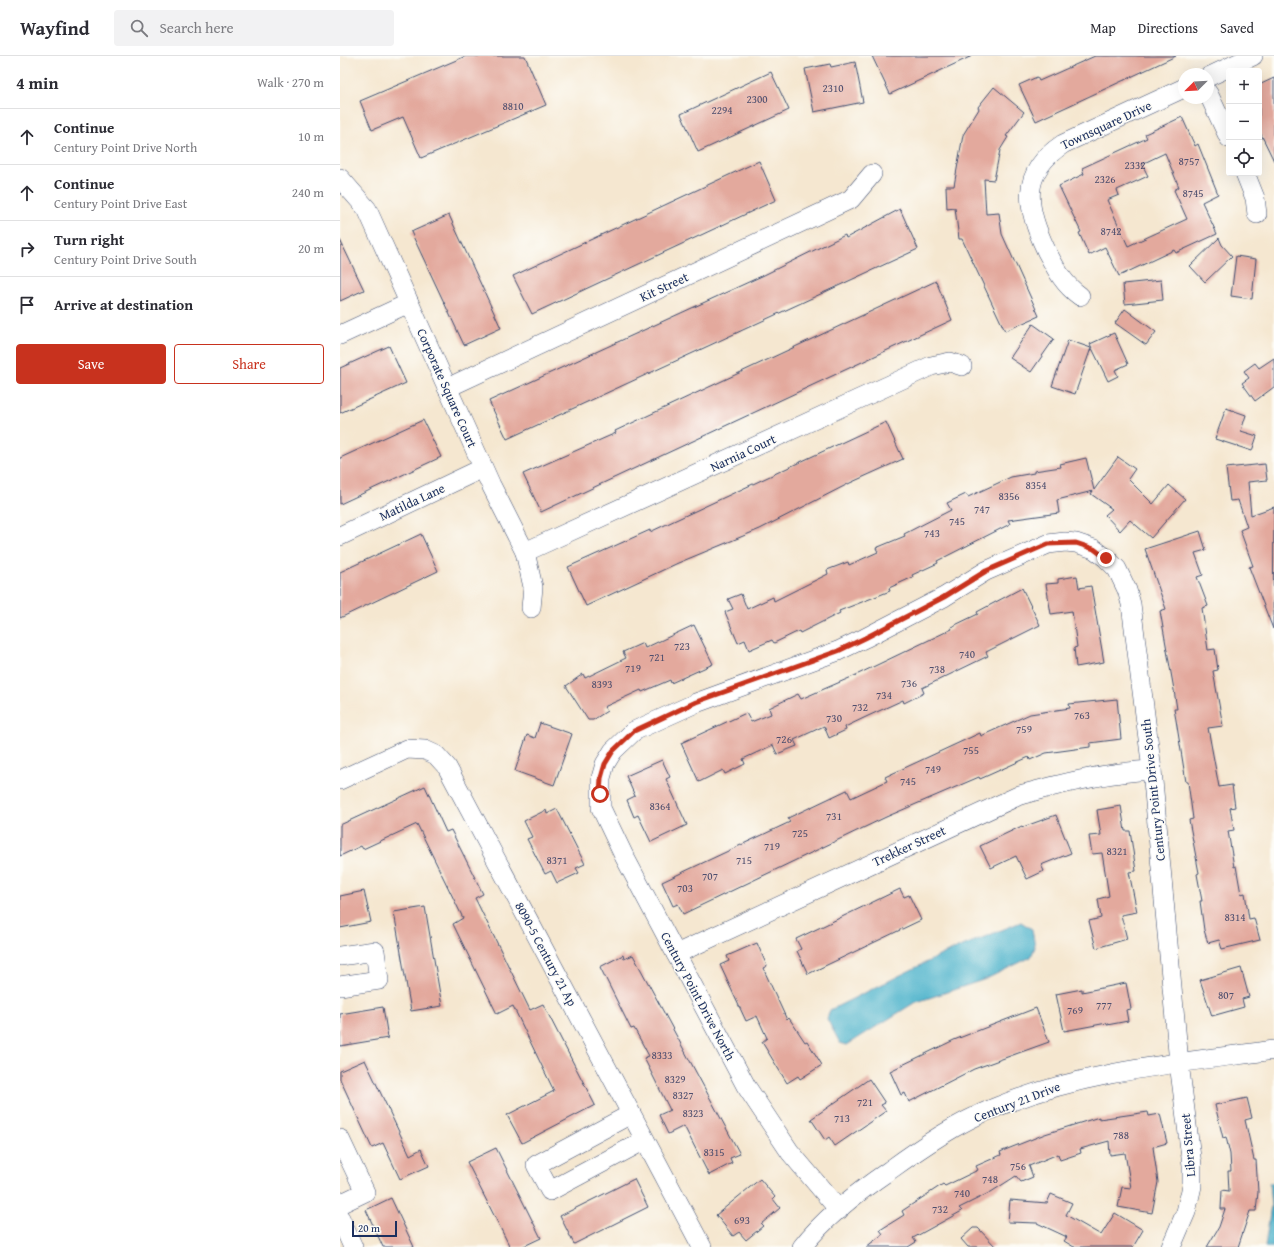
<!DOCTYPE html>
<meta charset="utf-8">
<style>
body{margin:0;font-family:"Gentium Book Plus",serif;background:#f2f2f3;color:#2b2b33}
.controls{position:absolute;right:12px;top:12px;display:grid;overflow:hidden;border-radius:4px;box-shadow:0 4px 16px #0002}
.controls button{width:36px;height:36px;display:grid;place-items:center;padding:0;border:0;border-bottom:1px solid #e1e1e2;background:#fff;color:#2b2b33;font:20px sans-serif}
.compass{position:absolute;left:838px;top:12px;width:36px;height:36px;border-radius:50%;background:#fff;box-shadow:0 4px 16px #0002;rotate:246deg}
.scale{position:absolute;left:12px;bottom:10px;width:45px;box-sizing:border-box;padding-left:4px;border:2px solid #1b2f5e;border-top:0;font-size:11px;line-height:14px;white-space:nowrap;color:#1b2f5e;-webkit-text-stroke:3px #fdfcf7;paint-order:stroke}
.stop{position:absolute;width:12px;height:12px;margin:-9px;border:3px solid #c8321e;border-radius:50%;background:#fff}
.stop.end{background:#c8321e;border-color:#fff;box-shadow:0 1px 4px #0008}
.list{margin:0;padding:0;list-style:none}
h2{display:flex;justify-content:space-between;align-items:center;height:52px;margin:0;padding:0 16px;font-size:17px}
h2 small{font-size:13px;font-weight:400;color:#7c7c81}
.list li{display:grid;grid-template-columns:26px 1fr auto;gap:12px;align-items:center;box-sizing:border-box;height:56px;padding:0 16px;border-top:1px solid #e1e1e2}
.list b{display:block;font-size:15px;white-space:nowrap}
.list p{margin:0;font-size:13px;white-space:nowrap;color:#7c7c81}
.list em{font-size:13px;font-style:normal;color:#7c7c81}
.actions{display:flex;gap:8px;padding:12px 16px}
.actions a{flex:1;padding:9px 0;border:1px solid #c8321e;border-radius:4px;text-align:center;font-size:14px;color:#c8321e}
.actions .main{background:#c8321e;color:#fff}
.icon{flex:none;width:22px;height:22px;fill:none;stroke:currentColor;stroke-width:2;stroke-linecap:round;stroke-linejoin:round}
.map{position:relative;flex:none;width:934px;height:1191px;overflow:hidden}
header{display:flex;align-items:center;gap:24px;box-sizing:border-box;height:56px;padding:0 20px;background:#fff;border-bottom:1px solid #e1e1e2}
header strong{font-size:19px}
nav{display:flex;gap:22px;margin-inline-start:auto;font-size:14px}
.search{width:280px;height:36px;background:#f2f2f3;display:flex;align-items:center;gap:10px;box-sizing:border-box;padding:0 14px;border-radius:4px;color:#7c7c81;font-size:15px}
main{display:flex}
aside{flex:1;background:#fff}
.map>svg:first-child{display:block}
.water{fill:#4cb2cb;stroke:#347094}
.building{fill:#e3a99d;fill-rule:evenodd}
.lines{fill:none;stroke-linecap:round;stroke-linejoin:round}
.minor-casing{stroke:#3c4b6f;stroke-width:20}
.minor{stroke:#fff;stroke-width:19}
.route{stroke:#c8321e;stroke-width:5}
.labels{text-anchor:middle;dominant-baseline:central;stroke-width:3;stroke-linejoin:round;paint-order:stroke}
.number-label{font-size:11px;fill:#4d4e6e}
.street-label{font-size:13px;fill:#1b2f5e;stroke:#fdfcf7}
</style>
<header>
<strong>Wayfind</strong>
<div class="search"><svg class="icon" aria-label="search" viewBox="0 0 24 24"><circle cx="10" cy="10" r="6"/><path d="M15 15l6 6"/></svg>Search here</div>
<nav><a>Map</a><a>Directions</a><a>Saved</a></nav>
</header>
<main>
<aside>
<h2>4 min<small>Walk · 270 m</small></h2>
<ul class="list">
<li><svg class="icon" aria-label="ahead" viewBox="0 0 24 24"><path d="M12 20V5M6 11l6-6 6 6"/></svg><div><b>Continue</b><p>Century Point Drive North</p></div><em>10 m</em></li>
<li><svg class="icon" aria-label="ahead" viewBox="0 0 24 24"><path d="M12 20V5M6 11l6-6 6 6"/></svg><div><b>Continue</b><p>Century Point Drive East</p></div><em>240 m</em></li>
<li><svg class="icon" aria-label="right" viewBox="0 0 24 24"><path d="M7 20v-9h11M14 6l5 5-5 5"/></svg><div><b>Turn right</b><p>Century Point Drive South</p></div><em>20 m</em></li>
<li><svg class="icon" aria-label="arrive" viewBox="0 0 24 24"><path d="M6 21V4h12l-3 4 3 4H6"/></svg><div><b>Arrive at destination</b></div></li>
</ul>
<div class="actions"><a class="main">Save</a><a>Share</a></div>
</aside>
<div class="map">
<svg width="934" height="1191" viewBox="0 0 934 1191">
<rect width="100%" height="100%" fill="#fdfcf7"/>
<filter id="ink" filterUnits="userSpaceOnUse"><feTurbulence type="fractalNoise" baseFrequency=".025" numOctaves="2"/><feDisplacementMap in="SourceGraphic" scale="8" xChannelSelector="R" yChannelSelector="G"/><feConvolveMatrix kernelMatrix="1 2 1 2 8 2 1 2 1" color-interpolation-filters="sRGB"/></filter>
<filter id="wash" filterUnits="userSpaceOnUse"><feTurbulence type="fractalNoise" baseFrequency=".012" numOctaves="4" result="noise"/><feDisplacementMap in="SourceGraphic" scale="16" xChannelSelector="R" yChannelSelector="G"/><feGaussianBlur stdDeviation="0.9" result="paint"/><feColorMatrix in="noise" values="0 0 0 0 0 0 0 0 0 0 0 0 0 0 0 0 0 1.4 0 .05"/><feComposite in="paint" operator="in"/></filter>
<g filter="url(#wash)">
<rect width="100%" height="100%" fill="#f5e7d0"/>
<g class="water">
<polygon points="681,866 692,873 695,891 691,901 646,923 574,947 507,989 500,987 487,963 490,954 603,898"/>
<polygon points="929,1127 934,1127 934,1191 925,1191 931,1149"/>
</g>
<g id="blocks">
<g class="building">
<polygon points="126,0 185,0 206,49 81,102 63,61 32,74 20,45"/>
<polygon points="532,0 632,0 550,38"/>
<polygon points="755,0 836,0 696,65 679,29 697,21 699,25"/>
<polygon points="515,6 523,46 474,56 465,13 490,8 491,11"/>
<polygon points="431,16 449,54 358,96 341,58"/>
<polygon points="934,22 934,105 919,74 919,29"/>
<polygon points="654,31 684,56 666,80 668,81 660,94 654,124 644,123 646,158 659,157 662,178 699,260 665,275 622,183 619,183 615,152 607,153 606,130 614,130 623,79 639,53 638,51"/>
<path d="M842 61 855 90 858 88 878 138 862 146 877 178 836 197 834 194 779 220 765 191 749 199 739 177 741 176 719 130 744 118 742 112 807 82 805 78ZM825 97 839 131 834 134 847 163 788 190 767 144 779 139 777 134 808 120 802 108Z"/>
<polygon points="419,105 436,144 192,258 173,220"/>
<polygon points="560,153 578,193 167,383 149,345 424,219 505,179 506,182"/>
<polygon points="109,159 161,272 124,289 71,176"/>
<polygon points="879,182 882,189 892,200 865,226 850,210"/>
<polygon points="0,184 24,234 0,245"/>
<polygon points="896,200 916,203 912,243 891,240"/>
<polygon points="821,224 823,244 785,248 783,228"/>
<polygon points="596,225 612,264 201,456 183,418 276,377 275,375"/>
<polygon points="785,253 816,276 806,289 775,267"/>
<polygon points="693,268 714,283 691,316 670,302"/>
<polygon points="774,277 788,308 775,314 778,320 768,325 750,288"/>
<polygon points="728,284 751,292 735,338 712,330"/>
<polygon points="49,290 66,327 0,357 0,312"/>
<polygon points="934,302 934,331 915,345 902,327 909,322 904,315 915,307 919,312"/>
<polygon points="886,352 906,359 901,375 917,380 912,395 875,383"/>
<polygon points="83,364 101,401 0,448 0,402"/>
<polygon points="546,366 563,403 510,427 420,473 338,507 246,550 228,511 310,474 310,476"/>
<polygon points="778,401 795,413 788,423 813,448 829,429 845,443 811,482 790,464 780,475 765,459 772,453 751,438 753,435 717,444 719,457 668,464 670,468 597,505 598,507 572,519 573,521 549,532 550,535 499,555 500,557 460,577 459,575 434,587 432,584 409,594 405,584 398,587 385,556 393,553 388,543 401,538 407,553 433,541 434,545 488,518 487,514 508,506 509,509 538,496 536,492 565,480 564,478 611,454 607,447 626,438 628,441 671,421 694,417 694,415 721,411 720,408 746,402 754,434"/>
<polygon points="925,408 927,424 908,426 911,459 934,451 933,573 909,511 913,510 900,474 907,471 898,444 890,445 886,412"/>
<polygon points="860,475 866,494 855,497 863,519 857,521 868,550 862,552 868,594 875,593 878,614 873,615 883,670 868,672 879,731 892,729 895,751 890,752 894,774 888,775 894,811 896,810 901,838 905,837 909,863 914,862 920,884 882,893 879,884 868,887 864,874 860,845 862,845 857,818 859,817 849,764 853,763 848,726 846,726 836,664 834,653 837,653 833,628 820,555 826,553 805,493"/>
<polygon points="81,478 98,515 0,562 0,516"/>
<polygon points="737,520 739,532 751,530 764,606 736,611 734,592 737,591 732,555 711,558 706,528 718,527 718,523"/>
<polygon points="682,532 700,569 646,596 648,600 582,632 584,637 564,647 563,644 528,660 505,671 506,674 489,682 484,670 454,684 457,690 437,698 433,689 403,703 405,708 385,718 383,714 359,726 341,687 406,657 411,666 431,658 429,652 458,638 461,643 514,620 612,573 611,571 638,558 637,556"/>
<polygon points="354,569 373,608 331,627 330,624 302,636 301,634 264,651 267,655 253,664 248,664 226,630 243,618 245,622 286,602 283,596 303,587 305,592"/>
<polygon points="777,643 781,683 750,687 750,691 706,697 690,704 689,701 640,723 639,721 546,761 343,858 338,848 333,850 322,826 450,766 448,762 507,734 511,742 547,725 545,721 640,677 641,680 690,658 730,652 729,648"/>
<polygon points="200,667 232,678 214,729 175,715 187,679 195,682"/>
<polygon points="322,704 330,721 326,723 347,769 311,786 298,759 294,761 287,744 295,740 286,720"/>
<polygon points="85,730 106,776 111,774 143,838 135,842 190,954 203,948 255,1049 182,1087 167,1059 214,1035 173,950 157,958 113,868 123,862 77,768 23,793 21,790 0,800 0,769"/>
<polygon points="781,750 785,775 790,775 796,815 789,816 797,856 781,859 787,883 756,892 749,865 761,862 758,843 769,840 762,797 752,798 749,780 761,779 757,754"/>
<polygon points="217,753 245,808 236,812 239,817 217,827 211,815 205,818 187,783 192,781 184,765 206,754 207,758"/>
<polygon points="716,759 731,797 701,809 704,815 687,823 676,800 651,812 640,790 682,770 683,771"/>
<polygon points="560,833 564,841 569,839 581,864 468,918 457,895 461,893 456,883"/>
<polygon points="24,835 31,866 0,872 0,840"/>
<polygon points="85,851 102,950 71,955 54,856"/>
<polygon points="417,887 427,910 423,912 447,964 449,962 465,986 467,985 482,1009 460,1023 458,1020 447,1027 422,986 427,982 417,960 406,965 380,909 389,905 387,900"/>
<polygon points="283,899 284,903 293,899 400,1098 390,1102 392,1107 369,1119 344,1070 328,1078 319,1059 330,1054 304,1002 309,1000 294,972 291,973 260,911"/>
<polygon points="901,912 909,941 902,943 904,951 872,960 860,924"/>
<polygon points="786,927 791,953 786,954 788,965 767,969 767,967 724,975 716,938 742,933 742,936"/>
<polygon points="43,951 48,982 0,990 0,958"/>
<polygon points="696,952 709,986 634,1013 569,1046 565,1037 561,1039 550,1015 614,984"/>
<polygon points="25,1004 70,1099 81,1093 89,1110 60,1123 43,1087 32,1092 0,1023 0,1015"/>
<polygon points="529,1023 545,1047 541,1049 546,1055 495,1090 489,1081 485,1084 471,1063"/>
<polygon points="907,1042 912,1062 905,1064 914,1104 916,1104 918,1136 916,1155 910,1155 898,1191 867,1191 879,1171 885,1153 881,1153 882,1134 889,1135 888,1115 891,1115 890,1098 886,1081 883,1082 875,1049"/>
<polygon points="808,1056 809,1060 820,1058 827,1087 813,1091 818,1126 812,1157 778,1151 782,1131 791,1132 785,1097 770,1099 769,1085 740,1093 741,1097 720,1104 718,1098 689,1110 693,1121 681,1126 676,1120 651,1136 619,1152 622,1155 573,1182 576,1186 568,1191 526,1191 543,1178 540,1174 564,1159 562,1155 603,1128 605,1130 638,1114 636,1110 661,1099 660,1096 705,1078 759,1061 759,1063"/>
<polygon points="156,1092 201,1182 182,1191 170,1191 127,1106"/>
<polygon points="294,1123 308,1151 234,1188 220,1160"/>
<polygon points="420,1123 435,1141 433,1143 440,1152 421,1168 423,1170 406,1184 399,1176 393,1180 376,1159"/>
<polygon points="711,1138 732,1147 726,1159 761,1179 775,1157 803,1174 793,1191 734,1191 724,1185 727,1181 697,1167 668,1166 670,1144 707,1147"/>
<polygon points="51,1142 74,1191 43,1191 26,1154"/>
<polygon points="633,1172 638,1172 656,1191 628,1191 621,1183"/>
</g>
</g>
</g>
<g filter="url(#ink)">
<use href="#blocks" fill-opacity="0" stroke="#3c4b6f" stroke-width="1"/>
<g class="lines">
<g class="minor-casing">
<g id="minor">
<polyline points="868,21 913,0"/>
<polyline points="868,37 889,82"/>
<polyline points="905,117 915,142 917,158"/>
<polyline points="0,122 27,153 151,429 185,496 193,531 191,552"/>
<path d="M740 240C723 228 716 213 706 194 686 152 679 117 723 88L844 32"/>
<polyline points="0,279 69,247"/>
<polyline points="107,332 511,143 532,118"/>
<polyline points="0,480 143,412"/>
<polyline points="185,496 591,310 610,306 622,310"/>
<polyline points="0,724 67,693 85,694 96,699 107,711 362,1191"/>
<path d="M336 898 680 739C723 727 768 716 812 714"/>
<polyline points="0,900 35,895 39,924 0,930"/>
<polyline points="291,1058 196,1109 210,1135 305,1084"/>
<polyline points="0,1083 25,1136 0,1148"/>
<polyline points="499,1154 450,1096 406,1030 284,800 261,752 261,722 265,708 273,695 294,675 356,647 498,595 525,582 604,541 646,515 708,488 725,486 736,487 754,493 766,502 777,513 787,534 791,548 812,714 839,1007 852,1109 852,1130 846,1156 831,1191"/>
<polyline points="0,1162 13,1191"/>
<path d="M462 1191C485 1161 519 1135 550 1114 583 1090 617 1067 654 1052 743 1015 840 1007 934 994"/>
</g>
</g>
<use href="#minor" class="minor"/>
</g>
</g>
<g class="lines" filter="url(#ink)">
<polyline class="route" points="260,738 261,722 265,708 273,695 294,675 356,646 498,595 525,582 604,541 646,515 708,488 736,487 754,493 766,502"/>
</g>
<g class="labels">
<g class="number-label">
<text x="493" y="32">2310</text>
<text x="417" y="43">2300</text>
<text x="173" y="50">8810</text>
<text x="382" y="54">2294</text>
<text x="849" y="105">8757</text>
<text x="795" y="109">2332</text>
<text x="765" y="123">2326</text>
<text x="853" y="137">8745</text>
<text x="771" y="175">8742</text>
<text x="696" y="429">8354</text>
<text x="669" y="440">8356</text>
<text x="642" y="453">747</text>
<text x="617" y="465">745</text>
<text x="592" y="477">743</text>
<text x="342" y="590">723</text>
<text x="627" y="598">740</text>
<text x="317" y="601">721</text>
<text x="293" y="612">719</text>
<text x="597" y="613">738</text>
<text x="569" y="627">736</text>
<text x="262" y="628">8393</text>
<text x="544" y="639">734</text>
<text x="520" y="651">732</text>
<text x="742" y="659">763</text>
<text x="494" y="662">730</text>
<text x="684" y="673">759</text>
<text x="444" y="683">726</text>
<text x="631" y="694">755</text>
<text x="593" y="713">749</text>
<text x="568" y="725">745</text>
<text x="320" y="750">8364</text>
<text x="494" y="760">731</text>
<text x="460" y="777">725</text>
<text x="432" y="790">719</text>
<text x="777" y="795">8321</text>
<text x="217" y="804">8371</text>
<text x="404" y="804">715</text>
<text x="370" y="820">707</text>
<text x="345" y="832">703</text>
<text x="895" y="861">8314</text>
<text x="886" y="939">807</text>
<text x="764" y="949">777</text>
<text x="735" y="954">769</text>
<text x="322" y="999">8333</text>
<text x="335" y="1023">8329</text>
<text x="343" y="1039">8327</text>
<text x="525" y="1046">721</text>
<text x="353" y="1057">8323</text>
<text x="502" y="1062">713</text>
<text x="781" y="1079">788</text>
<text x="374" y="1096">8315</text>
<text x="678" y="1110">756</text>
<text x="650" y="1123">748</text>
<text x="622" y="1137">740</text>
<text x="600" y="1153">732</text>
<text x="402" y="1164">693</text>
</g>
<g class="street-label">
<text transform="translate(766 69) rotate(-25)">Townsquare Drive</text>
<text transform="translate(324 231) rotate(-25)">Kit Street</text>
<text transform="translate(107 332) rotate(66)">Corporate Square Court</text>
<text transform="translate(403 397) rotate(-25)">Narnia Court</text>
<text transform="translate(72 446) rotate(-25)">Matilda Lane</text>
<text transform="translate(813 734) rotate(-96)">Century Point Drive South</text>
<text transform="translate(569 790) rotate(-25)">Trekker Street</text>
<text transform="translate(206 898) rotate(62)">8090-5 Century 21 Ap</text>
<text transform="translate(358 940) rotate(62)">Century Point Drive North</text>
<text transform="translate(677 1046) rotate(-21)">Century 21 Drive</text>
<text transform="translate(848 1089) rotate(-95)">Libra Street</text>
</g>
</g>
</svg>
<div class="controls">
<button>+</button>
<button>−</button>
<button><svg class="icon" aria-label="locate" viewBox="0 0 24 24"><circle cx="12" cy="12" r="6"/><path d="M12 2v4M12 18v4M2 12h4M18 12h4"/></svg></button>
</div>
<svg class="compass" viewBox="-18 -18 36 36"><path d="M0-13l5 13h-10z" fill="#e53935"/><path d="M0 13l5-13h-10z" fill="#7c7c81"/></svg>
<div class="scale">20 m</div>
<div class="stop" style="left:260px;top:738px"></div>
<div class="stop end" style="left:766px;top:502px"></div>
</div>
</main>
